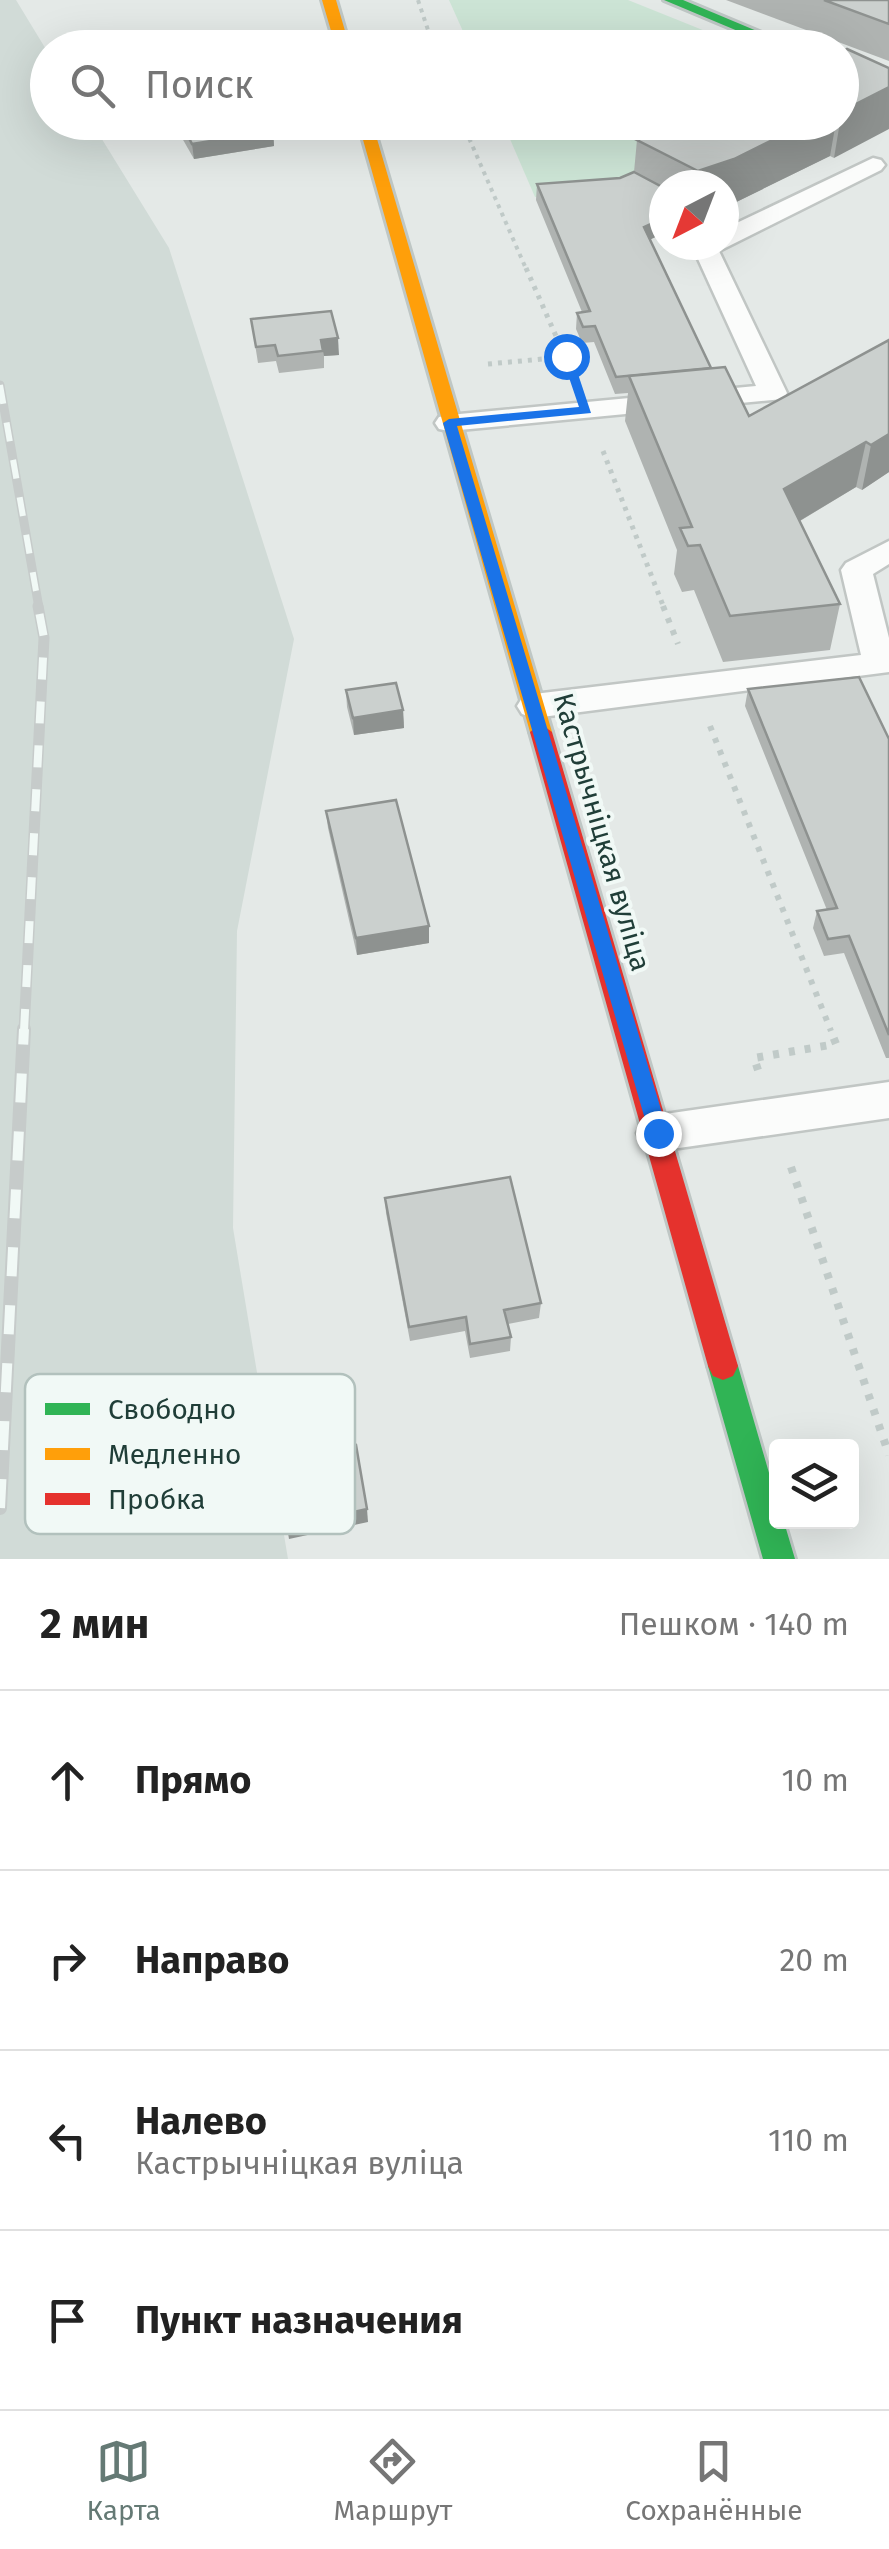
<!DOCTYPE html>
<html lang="ru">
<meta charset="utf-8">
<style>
body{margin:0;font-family:"Fira Sans",sans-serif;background:#f6f6f6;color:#222}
.controls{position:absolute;right:30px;bottom:30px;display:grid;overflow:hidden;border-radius:10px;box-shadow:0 10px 40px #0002}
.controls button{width:90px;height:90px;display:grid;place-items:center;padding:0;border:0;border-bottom:2px solid #e0e0e0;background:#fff;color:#222;font:50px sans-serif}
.compass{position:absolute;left:649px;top:170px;width:90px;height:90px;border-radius:50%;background:#fff;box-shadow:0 10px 40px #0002;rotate:222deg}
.stop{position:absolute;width:30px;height:30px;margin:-22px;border:8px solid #1a73e8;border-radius:50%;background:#fff}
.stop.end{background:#1a73e8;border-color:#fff;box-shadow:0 2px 10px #0008}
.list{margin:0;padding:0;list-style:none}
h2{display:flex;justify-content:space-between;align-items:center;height:130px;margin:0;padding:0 40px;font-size:42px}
h2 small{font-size:32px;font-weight:400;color:#767676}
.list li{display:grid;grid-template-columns:65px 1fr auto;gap:30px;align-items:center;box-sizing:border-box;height:180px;padding:0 40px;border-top:2px solid #e0e0e0}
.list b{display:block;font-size:38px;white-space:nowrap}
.list p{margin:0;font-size:32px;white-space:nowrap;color:#767676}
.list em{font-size:32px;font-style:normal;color:#767676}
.icon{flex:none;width:55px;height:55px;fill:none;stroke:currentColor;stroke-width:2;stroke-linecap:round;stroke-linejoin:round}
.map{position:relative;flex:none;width:889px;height:1559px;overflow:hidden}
.search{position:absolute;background:#fff;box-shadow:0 10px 40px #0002;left:30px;right:30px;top:30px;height:110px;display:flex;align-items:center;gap:25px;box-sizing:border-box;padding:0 35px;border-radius:55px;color:#767676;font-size:38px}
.sheet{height:850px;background:#fff}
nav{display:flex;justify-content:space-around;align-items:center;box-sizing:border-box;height:140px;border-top:2px solid #e0e0e0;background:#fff;font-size:28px;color:#767676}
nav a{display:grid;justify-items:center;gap:5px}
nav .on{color:#657a75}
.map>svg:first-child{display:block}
.built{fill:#d1dbd7}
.green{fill:#cce4d5}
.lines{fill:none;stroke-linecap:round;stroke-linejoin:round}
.lane-casing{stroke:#c1c6c4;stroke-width:5}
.fast-casing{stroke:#bfc7c5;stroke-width:6}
.slow-casing{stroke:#bfc7c5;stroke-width:6}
.jam-casing{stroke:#bfc7c5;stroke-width:6}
.path-far3{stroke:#c0cac8;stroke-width:4;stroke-dasharray:4 5;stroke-linecap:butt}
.path-far2{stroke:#c0cac8;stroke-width:5;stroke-dasharray:4 6;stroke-linecap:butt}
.path-far1{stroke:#c0cac8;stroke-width:6;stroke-dasharray:5 8;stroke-linecap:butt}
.path{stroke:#c0cac8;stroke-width:8;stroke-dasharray:6 10;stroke-linecap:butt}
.lane{fill:#fbfcfb;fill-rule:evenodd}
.fast{fill:#30b455;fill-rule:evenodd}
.slow{fill:#ff9f0a;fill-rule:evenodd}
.jam{fill:#e5322d;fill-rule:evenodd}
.rail-far2-casing{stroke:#c6cbca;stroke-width:9}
.rail-far1-casing{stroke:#c6cbca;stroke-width:11}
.rail-casing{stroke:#c6cbca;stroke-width:14}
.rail-far2{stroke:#f1f9f6;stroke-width:6;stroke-dasharray:19;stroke-linecap:butt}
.rail-far1{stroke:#f1f9f6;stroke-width:8;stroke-dasharray:22;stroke-linecap:butt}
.rail{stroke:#f1f9f6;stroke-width:10;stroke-dasharray:29;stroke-linecap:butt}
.wall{fill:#afb3b1}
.shaded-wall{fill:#8e9290}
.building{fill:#cbd0ce;stroke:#8e9290;stroke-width:2.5}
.route{fill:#1a73e8}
.labels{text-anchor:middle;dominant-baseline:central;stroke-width:8;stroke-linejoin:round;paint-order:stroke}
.street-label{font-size:28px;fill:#203e38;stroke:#f1f9f6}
.key{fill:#f1f9f6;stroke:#b2c1bd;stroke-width:2.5}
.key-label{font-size:28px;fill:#203e38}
</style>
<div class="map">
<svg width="889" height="1559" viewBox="0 0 889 1559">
<rect width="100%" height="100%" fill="#e4e9e7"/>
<polygon class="built" points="0,0 16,0 47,51 48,122 92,123 169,248 294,639 237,931 233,1228 288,1559 0,1559"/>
<g class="green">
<polygon points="449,0 628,0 745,47 470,47"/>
<polygon points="503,123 770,123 617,190 535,197"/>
</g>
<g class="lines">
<g class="lane-casing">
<g id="lane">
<polygon points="873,158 881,160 885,165 881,170 719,251 787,393 783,399 449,431 439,429 435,423 439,417 449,415 756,386 693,248 724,245 724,229"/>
<polygon points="889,541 889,564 873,574 889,638 889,672 534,718 522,714 517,706 522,698 534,694 861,655 841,570 846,563"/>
<polygon points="889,1082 889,1118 658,1151 643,1146 637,1133 643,1120 658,1115"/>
</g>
</g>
<g class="fast-casing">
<g id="fast">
<polygon points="664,0 683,0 797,48 778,48"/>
<polygon points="723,1352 733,1356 738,1366 776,1497 776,1522 784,1522 795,1559 763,1559 708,1366 713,1356"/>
</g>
</g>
<g class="slow-casing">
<g id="slow">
<polygon points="322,0 336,0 350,48 336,48"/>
<polygon points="358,122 372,122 552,732 549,738 533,738 530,732"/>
</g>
</g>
<g class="jam-casing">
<polygon id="jam" points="541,724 552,732 738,1366 733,1376 723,1380 713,1376 708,1366 530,732"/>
</g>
<g class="path-far3">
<polyline points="418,0 434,48"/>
<polyline points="462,122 527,271"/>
</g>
<g class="path-far2">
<polyline points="526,268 571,370"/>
<polyline points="488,364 565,357"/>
<polyline points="603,451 664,608"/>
</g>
<g class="path-far1">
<polyline points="663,606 678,644"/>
<polyline points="710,726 831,1031"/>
</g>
<g class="path">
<polyline points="758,1070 754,1058 836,1044 830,1029"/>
<polyline points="791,1167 889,1455"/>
</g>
<use href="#lane" class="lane"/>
<use href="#fast" class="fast"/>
<use href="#slow" class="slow"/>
<use href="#jam" class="jam"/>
<g class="rail-far2-casing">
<polyline id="rail-far2" points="0,385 39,608"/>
</g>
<g class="rail-far1-casing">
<polyline id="rail-far1" points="24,1031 44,638 38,606"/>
</g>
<g class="rail-casing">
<polyline id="rail" points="0,1508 24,1029"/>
</g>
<use href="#rail-far2" class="rail-far2"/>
<use href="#rail-far1" class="rail-far1"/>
<use href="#rail" class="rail"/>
</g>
<g class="wall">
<polygon points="726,0 889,0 889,61"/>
<polygon points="842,52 889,68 834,158 830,156 724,208 724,185 664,185 664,233 650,239 711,368 749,416 889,340 889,472 862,490 856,487 800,521 840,604 830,650 723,662 694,590 682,592 674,574 677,550 625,421 628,393 615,394 594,342 582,343 576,329 577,313 582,312 536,200 537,184 620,178 634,172 637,140 677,122 842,122"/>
<polygon points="181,122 273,131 274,146 194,159 182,138"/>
<polygon points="251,319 339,355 324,356 324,368 279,373 276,361 258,363"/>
<polygon points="748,689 889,739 889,1058 886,1058 844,953 824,956 813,928 817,911 827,910 745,706"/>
<polygon points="346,690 403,710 404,728 354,735 347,707"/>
<polygon points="326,811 429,943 357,955 328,828"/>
<polygon points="385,1198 541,1303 539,1318 508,1324 511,1337 510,1351 470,1358 465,1331 410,1341 386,1213"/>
</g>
<g class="shaded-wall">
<polygon points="889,87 889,129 834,158 840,122 842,122 842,111"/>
<polygon points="809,122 836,122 830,156 724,208 724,185 696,185 698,171"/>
<polygon points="273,131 274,146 194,159 192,144"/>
<polygon points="664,218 664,233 643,243 644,227"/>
<polygon points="338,338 339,355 324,356 321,340"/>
<polygon points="889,434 889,472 862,490 871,445"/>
<polygon points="866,442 856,487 776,535 784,489"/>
<polygon points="403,710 404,728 354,735 353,718"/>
<polygon points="429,926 429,943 357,955 356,938"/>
<polygon points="367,1509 368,1522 289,1539 287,1527"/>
</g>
<g class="building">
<polygon points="824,0 889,0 889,24"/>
<polygon points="847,49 889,68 889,87 842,111 842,52"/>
<polygon points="181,122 268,122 273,131 192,144"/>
<polygon points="677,122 809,122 734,159 698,171 637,140"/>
<polygon points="634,172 664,188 664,218 644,227 711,368 616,377 595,326 583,327 577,313 590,311 537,184 620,178"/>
<polygon points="331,311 338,338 321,340 323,351 278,356 275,345 256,347 251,319"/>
<polygon points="889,340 889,434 871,445 866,442 784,489 840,604 730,616 700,545 688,546 680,528 692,527 629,376 725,367 749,416"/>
<polygon points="859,677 889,739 889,1035 849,936 828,939 817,911 837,908 748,689"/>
<polygon points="396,683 403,710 353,718 346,690"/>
<polygon points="396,800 429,926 356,938 326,811"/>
<polygon points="510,1177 541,1303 504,1310 511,1337 470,1344 466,1317 409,1327 385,1198"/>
<polygon points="356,1445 367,1509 287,1527 277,1462"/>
</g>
<polygon class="route" points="561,354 572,356 591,413 457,426 668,1133 658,1141 649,1133 443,423 449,419 579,407"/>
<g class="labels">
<g class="street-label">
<text transform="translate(602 832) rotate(74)">Кастрычніцкая вуліца</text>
</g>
</g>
<rect x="25" y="1374" width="330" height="160" rx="15" class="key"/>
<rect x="45" y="1403" width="45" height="12" fill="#30b455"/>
<rect x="45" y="1448" width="45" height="12" fill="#ff9f0a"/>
<rect x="45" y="1493" width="45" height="12" fill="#e5322d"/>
<g class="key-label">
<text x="108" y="1419">Свободно</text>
<text x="108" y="1464">Медленно</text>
<text x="108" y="1509">Пробка</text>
</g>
</svg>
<div class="controls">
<button><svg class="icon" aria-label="layers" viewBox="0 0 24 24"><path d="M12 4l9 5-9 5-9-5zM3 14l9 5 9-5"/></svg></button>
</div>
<svg class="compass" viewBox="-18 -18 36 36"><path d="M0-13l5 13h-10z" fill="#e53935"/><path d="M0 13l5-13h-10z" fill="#767676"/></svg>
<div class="stop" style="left:566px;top:356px"></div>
<div class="stop end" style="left:658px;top:1133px"></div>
<div class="search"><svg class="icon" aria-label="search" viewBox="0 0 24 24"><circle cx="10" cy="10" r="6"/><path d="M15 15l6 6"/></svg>Поиск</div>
</div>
<section class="sheet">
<h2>2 мин<small>Пешком · 140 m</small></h2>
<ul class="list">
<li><svg class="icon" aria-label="ahead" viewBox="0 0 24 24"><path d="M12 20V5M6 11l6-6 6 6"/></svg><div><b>Прямо</b></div><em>10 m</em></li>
<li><svg class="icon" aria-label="right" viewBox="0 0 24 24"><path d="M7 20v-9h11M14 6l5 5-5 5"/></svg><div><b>Направо</b></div><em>20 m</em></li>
<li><svg class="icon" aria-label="left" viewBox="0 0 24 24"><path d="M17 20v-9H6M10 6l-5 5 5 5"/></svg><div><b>Налево</b><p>Кастрычніцкая вуліца</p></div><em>110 m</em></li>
<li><svg class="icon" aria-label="arrive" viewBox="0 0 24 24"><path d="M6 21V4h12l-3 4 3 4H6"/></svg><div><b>Пункт назначения</b></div></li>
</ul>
</section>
<nav>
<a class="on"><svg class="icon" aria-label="map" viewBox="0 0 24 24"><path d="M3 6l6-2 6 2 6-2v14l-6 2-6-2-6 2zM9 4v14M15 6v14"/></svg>Карта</a>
<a><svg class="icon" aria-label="directions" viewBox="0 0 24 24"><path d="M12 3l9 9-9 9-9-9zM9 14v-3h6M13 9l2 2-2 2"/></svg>Маршрут</a>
<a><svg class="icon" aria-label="saved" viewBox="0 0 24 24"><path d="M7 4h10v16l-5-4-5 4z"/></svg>Сохранённые</a>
</nav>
